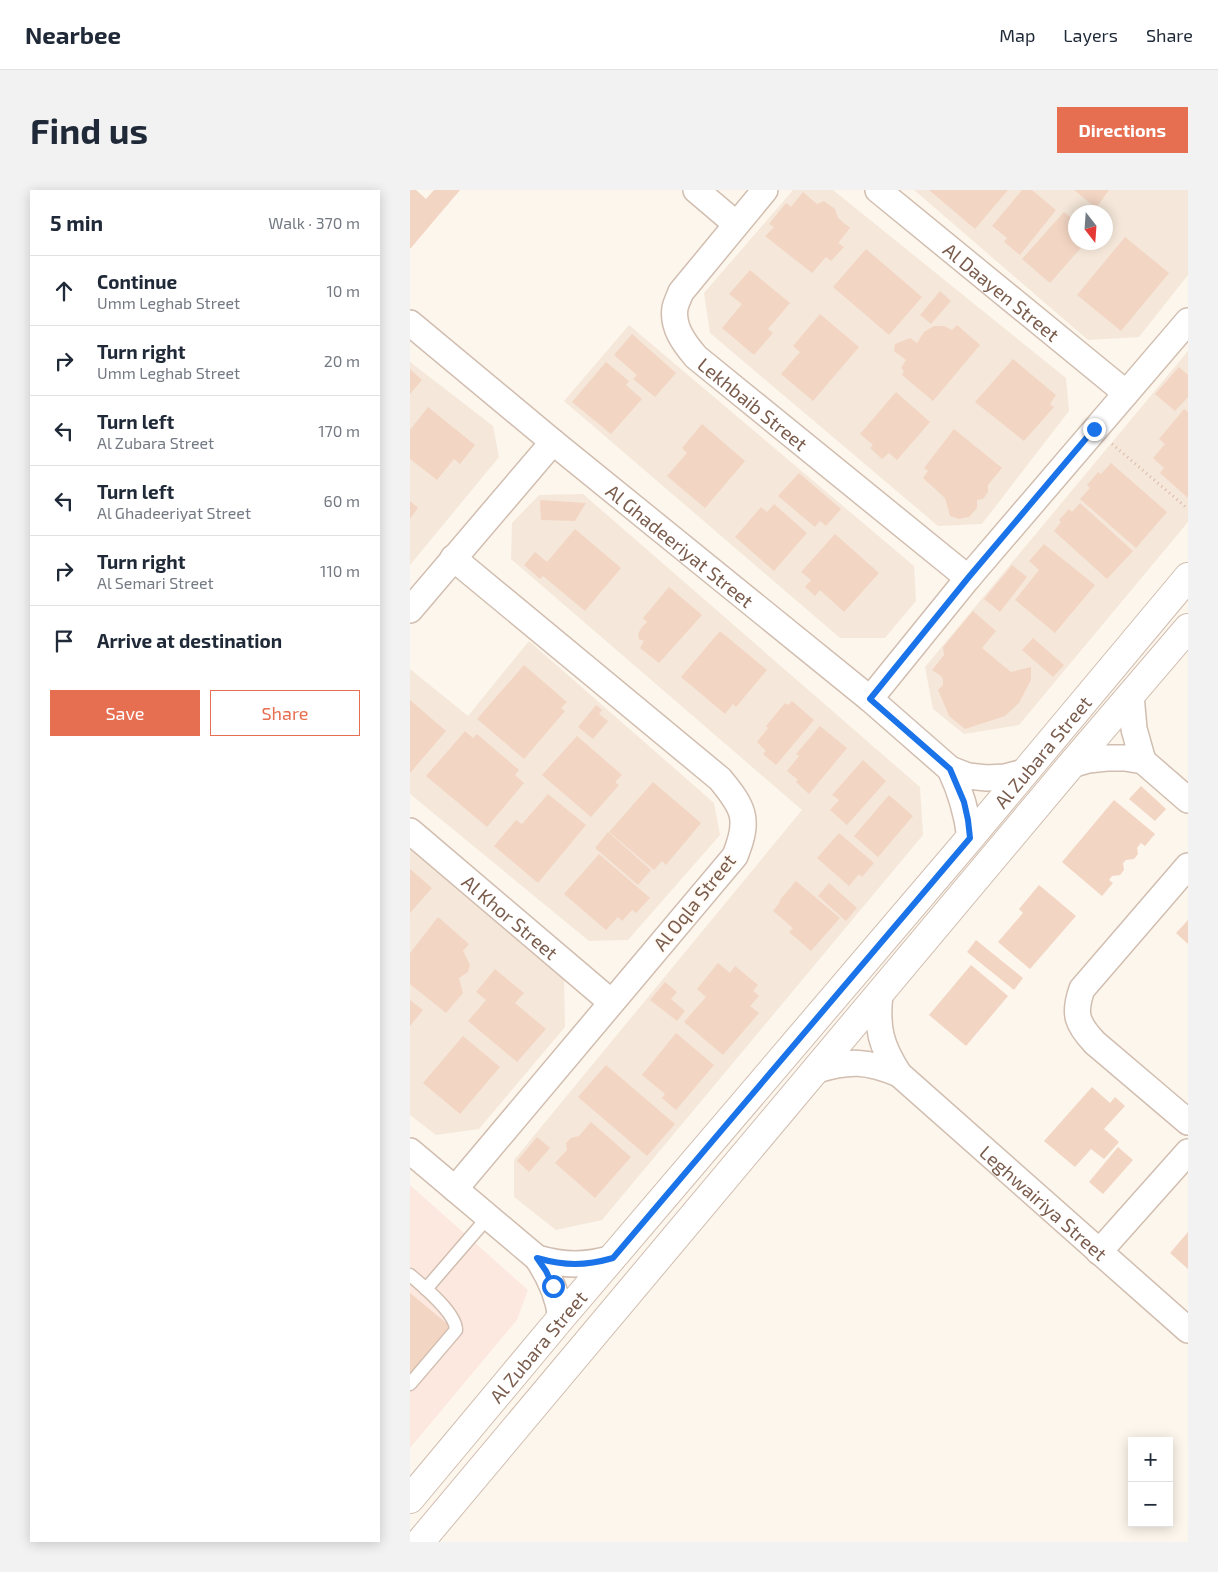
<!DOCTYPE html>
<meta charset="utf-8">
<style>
body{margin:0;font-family:"Exo 2",sans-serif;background:#f2f2f3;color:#1f2937}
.controls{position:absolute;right:15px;bottom:15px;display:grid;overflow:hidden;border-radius:0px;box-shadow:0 2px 12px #0003}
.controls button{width:45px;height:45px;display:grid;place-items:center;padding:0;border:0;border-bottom:1px solid #e0e1e3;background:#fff;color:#1f2937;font:25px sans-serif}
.compass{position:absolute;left:658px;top:15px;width:45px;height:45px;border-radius:50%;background:#fff;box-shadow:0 2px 12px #0003;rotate:163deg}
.stop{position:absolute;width:15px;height:15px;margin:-11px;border:4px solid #1a73e8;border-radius:50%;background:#fff}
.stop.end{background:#1a73e8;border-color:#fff;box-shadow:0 1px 5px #0008}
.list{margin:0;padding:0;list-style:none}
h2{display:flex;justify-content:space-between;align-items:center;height:65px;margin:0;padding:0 20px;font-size:21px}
h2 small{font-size:16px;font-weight:400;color:#747a83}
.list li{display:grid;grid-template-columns:32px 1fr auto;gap:15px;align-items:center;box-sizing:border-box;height:70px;padding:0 20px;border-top:1px solid #e0e1e3}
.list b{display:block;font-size:19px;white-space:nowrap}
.list p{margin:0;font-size:16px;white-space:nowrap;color:#747a83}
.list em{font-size:16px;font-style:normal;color:#747a83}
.actions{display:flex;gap:10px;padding:15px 20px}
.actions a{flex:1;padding:11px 0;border:1px solid #e76f51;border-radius:0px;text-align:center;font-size:18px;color:#e76f51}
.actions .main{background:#e76f51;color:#fff}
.icon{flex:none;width:28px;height:28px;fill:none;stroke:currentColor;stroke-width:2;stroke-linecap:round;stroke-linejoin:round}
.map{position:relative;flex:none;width:778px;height:1352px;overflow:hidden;border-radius:0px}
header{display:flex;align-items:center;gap:30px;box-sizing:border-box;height:70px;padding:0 25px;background:#fff;border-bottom:1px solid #e0e1e3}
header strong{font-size:24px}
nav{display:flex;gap:28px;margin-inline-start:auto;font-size:18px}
.intro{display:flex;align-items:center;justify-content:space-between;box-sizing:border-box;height:120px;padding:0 30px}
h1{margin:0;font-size:35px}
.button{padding:12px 22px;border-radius:0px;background:#e76f51;color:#fff;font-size:18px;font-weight:700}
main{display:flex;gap:30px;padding:0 30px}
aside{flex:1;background:#fff;border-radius:0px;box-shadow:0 2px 12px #0003}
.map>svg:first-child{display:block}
.residential{fill:#f5e8da;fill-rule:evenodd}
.commercial{fill:#fde8e0}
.building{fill:#f3d5c3}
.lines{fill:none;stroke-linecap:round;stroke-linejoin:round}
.service-casing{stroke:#d1beb0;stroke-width:15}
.minor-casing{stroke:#d1beb0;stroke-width:28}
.tertiary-casing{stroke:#d1beb0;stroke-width:30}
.path{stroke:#d9b8a5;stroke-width:3;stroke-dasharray:1 4;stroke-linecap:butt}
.service{stroke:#fff;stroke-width:12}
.minor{stroke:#fff;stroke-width:25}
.tertiary{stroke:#fff;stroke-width:28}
.route{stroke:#1a73e8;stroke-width:6}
.labels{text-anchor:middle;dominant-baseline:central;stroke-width:4;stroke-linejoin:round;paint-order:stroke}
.street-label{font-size:19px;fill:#7a5c4d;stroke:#fffaf3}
</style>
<header>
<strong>Nearbee</strong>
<nav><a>Map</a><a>Layers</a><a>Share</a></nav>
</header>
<div class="intro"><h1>Find us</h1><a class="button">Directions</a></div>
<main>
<aside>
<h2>5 min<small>Walk · 370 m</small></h2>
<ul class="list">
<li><svg class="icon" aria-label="ahead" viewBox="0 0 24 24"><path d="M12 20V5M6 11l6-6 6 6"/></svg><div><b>Continue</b><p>Umm Leghab Street</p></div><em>10 m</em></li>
<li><svg class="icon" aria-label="right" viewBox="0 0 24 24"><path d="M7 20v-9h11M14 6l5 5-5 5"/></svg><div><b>Turn right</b><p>Umm Leghab Street</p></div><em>20 m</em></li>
<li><svg class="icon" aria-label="left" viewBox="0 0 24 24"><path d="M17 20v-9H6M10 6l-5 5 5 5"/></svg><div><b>Turn left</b><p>Al Zubara Street</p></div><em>170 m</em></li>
<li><svg class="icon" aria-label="left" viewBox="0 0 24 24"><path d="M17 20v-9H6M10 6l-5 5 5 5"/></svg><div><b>Turn left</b><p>Al Ghadeeriyat Street</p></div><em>60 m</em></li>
<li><svg class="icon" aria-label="right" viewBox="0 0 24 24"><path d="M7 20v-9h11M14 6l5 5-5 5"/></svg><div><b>Turn right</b><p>Al Semari Street</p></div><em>110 m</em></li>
<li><svg class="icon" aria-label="arrive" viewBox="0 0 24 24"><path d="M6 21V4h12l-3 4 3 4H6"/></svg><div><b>Arrive at destination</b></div></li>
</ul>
<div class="actions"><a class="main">Save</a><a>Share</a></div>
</aside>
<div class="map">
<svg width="778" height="1352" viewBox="0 0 778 1352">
<rect width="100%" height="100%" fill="#fdf6ec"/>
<g class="residential">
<polygon points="383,0 423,0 656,188 659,221 572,334 528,336 300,143 294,103"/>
<path d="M504 0H778V85L729 147 678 150ZM666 22H696V52H666Z"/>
<polygon points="219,135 504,376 506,411 475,448 430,448 154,211"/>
<polygon points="778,161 778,332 609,535 554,544 523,519 515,477"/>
<polygon points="0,172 83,236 89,267 0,375"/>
<polygon points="173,304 510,597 513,645 192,1030 146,1040 104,1007 104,970 392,620 101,369 102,333 129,305"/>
<polygon points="119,451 304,613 310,645 218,750 179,751 0,604 0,479 58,526"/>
<polygon points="0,658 154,789 155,837 69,939 26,945 0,925"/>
</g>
<polygon class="commercial" points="0,995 118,1100 107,1130 0,1258"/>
<g class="building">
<polygon points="0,0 6,0 16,9 24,0 50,0 0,59"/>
<polygon points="519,0 598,0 565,39"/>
<polygon points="612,0 622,0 646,20 610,65 594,52 597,48 582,36"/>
<polygon points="664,0 699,0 686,18"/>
<polygon points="393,2 407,14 414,11 425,19 428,28 440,38 428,53 434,57 421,71 416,67 402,83 355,46 364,37 359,34 376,13 381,17"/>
<polygon points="654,22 666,32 666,52 676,52 640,93 612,69"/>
<polygon points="715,47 759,83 711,141 667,105"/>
<polygon points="456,59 512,107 479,145 423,97"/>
<polygon points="340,80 380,113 358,139 363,143 344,165 312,138 332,114 319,104"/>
<polygon points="530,101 541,111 521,134 510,125"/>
<polygon points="410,124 449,157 403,211 371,184 390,162 383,156"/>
<polygon points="547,135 570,155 523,211 492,185 494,181 491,178 496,170 484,161 485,154 500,148 507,153 514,142 524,136 534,136 542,140"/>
<polygon points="222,144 266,183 245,207 223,189 227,185 204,165"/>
<polygon points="603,169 646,205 640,214 644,217 614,251 565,212"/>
<polygon points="196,172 219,191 216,195 232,209 201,244 162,212"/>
<polygon points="769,177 778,185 778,207 765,221 745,204"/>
<polygon points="0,179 12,190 0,204"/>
<polygon points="486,202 520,232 487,270 479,263 472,269 460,258 463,255 450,244"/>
<polygon points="18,217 65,255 50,274 44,269 27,290 0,269 0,240"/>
<polygon points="774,219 778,222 778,308 750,283 754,278 743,268 755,254 749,249"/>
<polygon points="292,234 335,271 295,318 257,286 277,263 272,258"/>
<polygon points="544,239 592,278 578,295 578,302 573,309 567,310 567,318 559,327 549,329 540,326 535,308 513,288 518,281 514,278"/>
<polygon points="701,273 757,322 726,358 670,309 680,298 677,295 688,282 691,284"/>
<polygon points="389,283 431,319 416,336 410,331 405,337 368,306"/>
<polygon points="130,310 176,313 165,331 131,330"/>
<polygon points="0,311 8,318 0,329"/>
<polygon points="670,313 723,361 697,389 644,341 651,332 649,330 659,319 662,322"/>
<polygon points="364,314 397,343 364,381 325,347 351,317 357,322"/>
<polygon points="165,339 211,378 175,421 133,386 130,389 114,375 125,362 137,372"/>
<polygon points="425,344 469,383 434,422 410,400 405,406 395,397 401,390 391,382"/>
<polygon points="634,354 685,395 645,443 605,410 629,380 619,371"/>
<polygon points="602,375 617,387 590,422 574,409"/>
<polygon points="259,397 292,425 249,473 230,458 234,451 229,449 228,444 232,437 237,432 233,428"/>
<polygon points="563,421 586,441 572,458 601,482 621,477 621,490 609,513 595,526 555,539 539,526 528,500 533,495 533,490 531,486 522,480 534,465 533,457"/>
<polygon points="310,441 357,480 326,517 323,514 315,524 271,487"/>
<polygon points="623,448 654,475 643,487 612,460"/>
<polygon points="114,475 157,512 151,518 155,521 114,569 67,529"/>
<polygon points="0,510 36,541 0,583"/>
<polygon points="382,511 404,530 366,575 353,564 356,561 347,552 358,538 356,536 375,513 378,515"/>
<polygon points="186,515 192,520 189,524 198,531 183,549 168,537"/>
<polygon points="410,536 437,558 399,604 386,592 388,590 377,581 389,566 386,564"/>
<polygon points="55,541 63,548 67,544 109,580 105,585 114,593 77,637 16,586"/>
<polygon points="167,546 212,585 205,592 209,595 181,627 132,585"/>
<polygon points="453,570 476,591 437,635 420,620 429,610 422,605"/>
<polygon points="243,592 291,633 256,675 252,671 244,680 199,642"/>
<polygon points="731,596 756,619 745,631 719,609"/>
<polygon points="138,604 176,635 128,693 84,656 106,630 112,634"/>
<polygon points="479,605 503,626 468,667 444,646"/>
<polygon points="704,610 745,644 735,656 731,653 727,658 728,664 724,669 716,670 713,673 714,680 710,685 702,686 699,690 703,693 692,706 652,672"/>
<polygon points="198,642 241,680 228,695 185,658"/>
<polygon points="429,643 464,673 452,687 449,684 439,696 407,668"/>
<polygon points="189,664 240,708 226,723 222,720 212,731 208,727 196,740 154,704"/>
<polygon points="0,679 22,698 0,723"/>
<polygon points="386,691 430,728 401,761 379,742 383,738 363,721 370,712 369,711"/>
<polygon points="419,693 447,718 436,731 408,706"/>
<polygon points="629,695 666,726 620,779 588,752 613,723 609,719"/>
<polygon points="28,727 59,754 53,761 60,775 58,782 49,788 53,803 36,823 0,794 0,763"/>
<polygon points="778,730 778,754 766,743"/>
<polygon points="566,750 613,788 604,800 557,762"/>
<polygon points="308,773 320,783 325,776 348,795 343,801 349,806 340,816 349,823 313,865 274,832 296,807 287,799"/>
<polygon points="561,775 598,806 556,856 519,825"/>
<polygon points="85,779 114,803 105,813 136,839 107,872 58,831 76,810 66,802"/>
<polygon points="255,792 267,802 261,809 275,821 267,831 240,810"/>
<polygon points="0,810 13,820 0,836"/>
<polygon points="266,843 304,875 266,920 252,908 255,904 232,885"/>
<polygon points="53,846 90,877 50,924 13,893"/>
<polygon points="196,875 265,934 237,966 168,907"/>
<polygon points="682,897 700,913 705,907 715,916 694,939 709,952 694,969 681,959 665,977 634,951"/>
<polygon points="181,932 221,967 185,1008 145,973 157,960 156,953 161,948 169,946"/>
<polygon points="127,947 140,958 119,982 107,971"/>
<polygon points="708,957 723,970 693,1004 679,992"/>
<polygon points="778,1042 778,1079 760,1063"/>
<polygon points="0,1103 40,1136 0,1184"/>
</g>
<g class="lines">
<g class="service-casing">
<g id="service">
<path d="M0 1085C13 1096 46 1123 46 1140L0 1194"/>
<polyline points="16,1099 78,1027"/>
</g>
</g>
<g class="minor-casing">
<g id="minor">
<polyline points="286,0 326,34"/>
<path id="s1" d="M355 0 271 102C269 107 266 113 265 118 262 137 274 153 286 167L558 388"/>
<path id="s2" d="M468 0 716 203"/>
<path id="s3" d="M0 133 143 252 460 509 540 579 558 586 577 588 595 587 614 582"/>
<path d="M43 368 310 589C334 618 340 629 325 666L45 999"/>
<polyline points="0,420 143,252"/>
<polyline points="721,505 724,539 733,571"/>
<polyline points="460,509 558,388 778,131"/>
<polyline points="661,575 678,570 697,568 715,568 733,571 778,610"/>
<path d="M540 579C551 602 557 623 560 648"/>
<path id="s4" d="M0 641 201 812"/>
<path d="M778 676 672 799C663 824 667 834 685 853L778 932"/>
<path id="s5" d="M470 804C466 838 471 856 489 884L778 1140"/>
<path d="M407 880C440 870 457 871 489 884"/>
<path d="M0 961 127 1068C140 1087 148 1105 151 1128"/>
<polyline points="689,1062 778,962"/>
<path d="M127 1068C155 1076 175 1076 203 1068"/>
</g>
</g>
<g class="tertiary-casing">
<g id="tertiary">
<path id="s6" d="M0 1309 151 1128 560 648 778 387"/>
<polyline points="10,1352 661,575 778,438"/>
</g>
</g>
<polyline class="path" points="702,254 778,319"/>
<use href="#service" class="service"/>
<use href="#minor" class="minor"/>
<use href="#tertiary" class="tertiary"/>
</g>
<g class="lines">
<path class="route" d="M143 1096 136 1081 127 1068C155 1076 175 1076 203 1068L560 648 558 630 554 612 540 579 460 509 558 388 684 239"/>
</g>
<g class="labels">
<g class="street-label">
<text stroke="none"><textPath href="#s2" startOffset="160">Al Daayen Street</textPath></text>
<text stroke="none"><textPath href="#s1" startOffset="278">Lekhbaib Street</textPath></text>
<text stroke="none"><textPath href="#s3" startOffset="350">Al Ghadeeriyat Street</textPath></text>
<text stroke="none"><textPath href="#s6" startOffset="979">Al Zubara Street</textPath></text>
<text transform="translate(284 712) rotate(-51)">Al Oqla Street</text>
<text stroke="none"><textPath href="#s4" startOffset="132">Al Khor Street</textPath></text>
<text stroke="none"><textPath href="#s5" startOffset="278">Leghwairiya Street</textPath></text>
<text stroke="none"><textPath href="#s6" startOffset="199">Al Zubara Street</textPath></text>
</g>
</g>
</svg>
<div class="controls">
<button>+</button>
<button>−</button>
</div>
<svg class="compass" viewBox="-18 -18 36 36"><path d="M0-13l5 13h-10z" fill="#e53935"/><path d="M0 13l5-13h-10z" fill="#747a83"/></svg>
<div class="stop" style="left:143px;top:1096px"></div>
<div class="stop end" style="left:684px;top:239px"></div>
</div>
</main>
